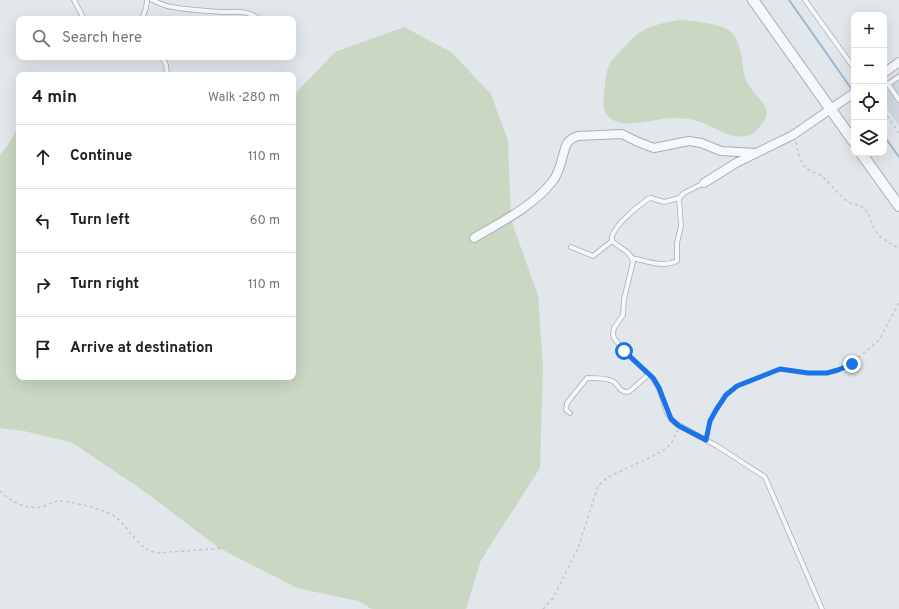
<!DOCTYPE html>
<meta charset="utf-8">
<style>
body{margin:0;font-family:Overpass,sans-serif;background:#f2f2f2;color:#202124}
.controls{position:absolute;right:12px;top:12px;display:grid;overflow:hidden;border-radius:8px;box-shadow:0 4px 16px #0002}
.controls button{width:36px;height:36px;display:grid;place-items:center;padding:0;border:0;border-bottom:1px solid #e0e0e0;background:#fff;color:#202124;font:20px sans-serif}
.stop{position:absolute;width:12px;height:12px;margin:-9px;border:3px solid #1a73e8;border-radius:50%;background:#fff}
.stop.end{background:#1a73e8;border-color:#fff;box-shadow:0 1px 4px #0008}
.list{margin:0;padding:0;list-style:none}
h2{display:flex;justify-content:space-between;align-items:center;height:52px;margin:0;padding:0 16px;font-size:17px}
h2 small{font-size:13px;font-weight:400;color:#757577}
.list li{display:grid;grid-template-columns:26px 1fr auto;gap:12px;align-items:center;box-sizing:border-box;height:64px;padding:0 16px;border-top:1px solid #e0e0e0}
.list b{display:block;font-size:15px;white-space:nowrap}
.list em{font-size:13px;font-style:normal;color:#757577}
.icon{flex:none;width:22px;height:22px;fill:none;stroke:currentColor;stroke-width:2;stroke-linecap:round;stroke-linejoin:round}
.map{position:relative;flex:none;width:899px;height:609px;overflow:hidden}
.search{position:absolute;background:#fff;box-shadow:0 4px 16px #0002;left:16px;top:16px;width:280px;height:44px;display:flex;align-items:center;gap:10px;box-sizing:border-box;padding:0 14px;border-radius:8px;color:#757577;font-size:15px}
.panel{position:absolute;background:#fff;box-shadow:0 4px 16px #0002;left:16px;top:72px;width:280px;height:308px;border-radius:8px}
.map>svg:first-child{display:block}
.built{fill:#d0d6df}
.green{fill:#c9d7c3}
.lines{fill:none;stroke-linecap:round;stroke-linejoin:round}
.stream{stroke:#9ab8d0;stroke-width:2}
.service-casing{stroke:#a6aeb7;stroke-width:5.5}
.minor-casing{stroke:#a6aeb7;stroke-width:10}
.tertiary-casing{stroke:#a6aeb7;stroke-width:12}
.path{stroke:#c0c5cb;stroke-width:1.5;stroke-dasharray:3 3;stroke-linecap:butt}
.service{stroke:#f6f8fa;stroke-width:4}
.minor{stroke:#f6f8fa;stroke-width:8}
.tertiary{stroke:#f6f8fa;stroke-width:10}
.route{stroke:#1a73e8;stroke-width:5}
</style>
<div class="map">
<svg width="899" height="609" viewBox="0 0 899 609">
<rect width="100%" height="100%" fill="#e2e7ec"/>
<polygon class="built" points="899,71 899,126 884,104 884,82"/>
<g class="green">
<path d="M683 20C694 21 721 24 730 31 737 37 741 50 742 59 743 72 744 79 752 90 762 103 774 109 761 125 741 153 713 122 689 119 684 118 677 118 671 118 645 120 597 138 604 92 606 81 605 67 614 58 621 51 627 43 635 36 646 26 668 21 683 20Z"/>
<polygon points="404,27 451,52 491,94 508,140 511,220 538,295 543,366 540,468 481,560 466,609 372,609 358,601 297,588 219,548 148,494 73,443 24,431 0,428 0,155 8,145 19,126 19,377 293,377 293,96 335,52"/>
</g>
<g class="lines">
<g class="stream">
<polyline points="789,0 853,91"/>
<polyline points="884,136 899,157"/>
</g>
<g class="service-casing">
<g id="service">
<polyline points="74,0 84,19"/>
<path d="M152 0C159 3 165 6 172 7 189 10 206 11 223 12 236 12 248 10 259 19"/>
<polyline points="805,0 854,68"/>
<polyline points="142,19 146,8 147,0"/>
<polyline points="162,57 166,65 167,75"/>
<polyline points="899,77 888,84 899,100"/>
<path d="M679 198 664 202 651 198 648 199C638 206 609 229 612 241 619 248 631 251 633 262L624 299 623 315 614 328 613 334 614 338 624 351 653 378 659 388 667 413 675 423 717 446 765 477 822 609"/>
<polyline points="571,247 593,256 612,241"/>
<path d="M632 258C647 261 663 268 677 261V243L681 226 679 198 684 193 704 183"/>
<path d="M570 413 566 410 567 403 587 378C593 378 609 378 614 382 619 386 619 391 626 392L630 391 649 374"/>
</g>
</g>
<g class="minor-casing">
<g id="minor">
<polyline points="884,73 899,62"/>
<polyline points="704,183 736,163 793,135 854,93"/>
<path d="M474 238C501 222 532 207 552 182 557 176 560 167 562 159 566 147 564 141 578 136L622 134 638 142 654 148 689 141 701 143 721 151 756 153"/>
</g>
</g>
<g class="tertiary-casing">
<g id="tertiary">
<polyline points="753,0 854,142"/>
<polyline points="861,153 899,206"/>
</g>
</g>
<g class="path">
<polyline points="884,111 899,133"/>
<path d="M796 142C798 150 799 160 804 166 808 171 814 172 820 175 830 182 837 194 847 201 852 205 859 204 864 208 871 214 870 223 875 230 881 240 890 242 899 249"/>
<polyline points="707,433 710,421 716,410 726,395 737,386 780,369 808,373 827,373 838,370 852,363 879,340 899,303"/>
<path d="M0 491C9 501 27 510 41 507 48 505 54 501 61 501 75 502 96 508 109 513 129 523 134 548 157 553L223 548"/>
<polyline points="543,609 553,598 578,548 598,486 608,477 647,459 664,450 671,444 678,430"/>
</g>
<use href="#service" class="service"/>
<use href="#minor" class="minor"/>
<use href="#tertiary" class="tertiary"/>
</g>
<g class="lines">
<polyline class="route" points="624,351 653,378 659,388 671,419 679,426 706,440 710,421 716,410 726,395 737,386 780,369 808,373 827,373 838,370 852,364"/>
</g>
</svg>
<div class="controls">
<button>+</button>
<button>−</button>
<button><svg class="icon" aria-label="locate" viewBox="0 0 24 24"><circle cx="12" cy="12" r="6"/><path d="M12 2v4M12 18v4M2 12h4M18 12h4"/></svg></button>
<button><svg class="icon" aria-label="layers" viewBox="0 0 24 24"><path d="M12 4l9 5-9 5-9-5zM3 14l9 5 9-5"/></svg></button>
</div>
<div class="stop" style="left:624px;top:351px"></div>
<div class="stop end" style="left:852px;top:364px"></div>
<div class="search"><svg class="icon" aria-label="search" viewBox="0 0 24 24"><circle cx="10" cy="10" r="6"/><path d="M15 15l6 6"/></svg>Search here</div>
<section class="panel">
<h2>4 min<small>Walk · 280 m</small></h2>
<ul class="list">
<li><svg class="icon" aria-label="ahead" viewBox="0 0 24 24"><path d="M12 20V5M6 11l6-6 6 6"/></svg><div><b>Continue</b></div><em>110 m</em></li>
<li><svg class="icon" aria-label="left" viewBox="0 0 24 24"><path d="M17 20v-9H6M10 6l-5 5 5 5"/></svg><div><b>Turn left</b></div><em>60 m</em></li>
<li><svg class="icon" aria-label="right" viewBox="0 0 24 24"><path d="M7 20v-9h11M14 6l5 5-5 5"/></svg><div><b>Turn right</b></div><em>110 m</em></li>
<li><svg class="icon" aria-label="arrive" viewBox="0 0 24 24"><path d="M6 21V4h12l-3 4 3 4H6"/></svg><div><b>Arrive at destination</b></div></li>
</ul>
</section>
</div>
